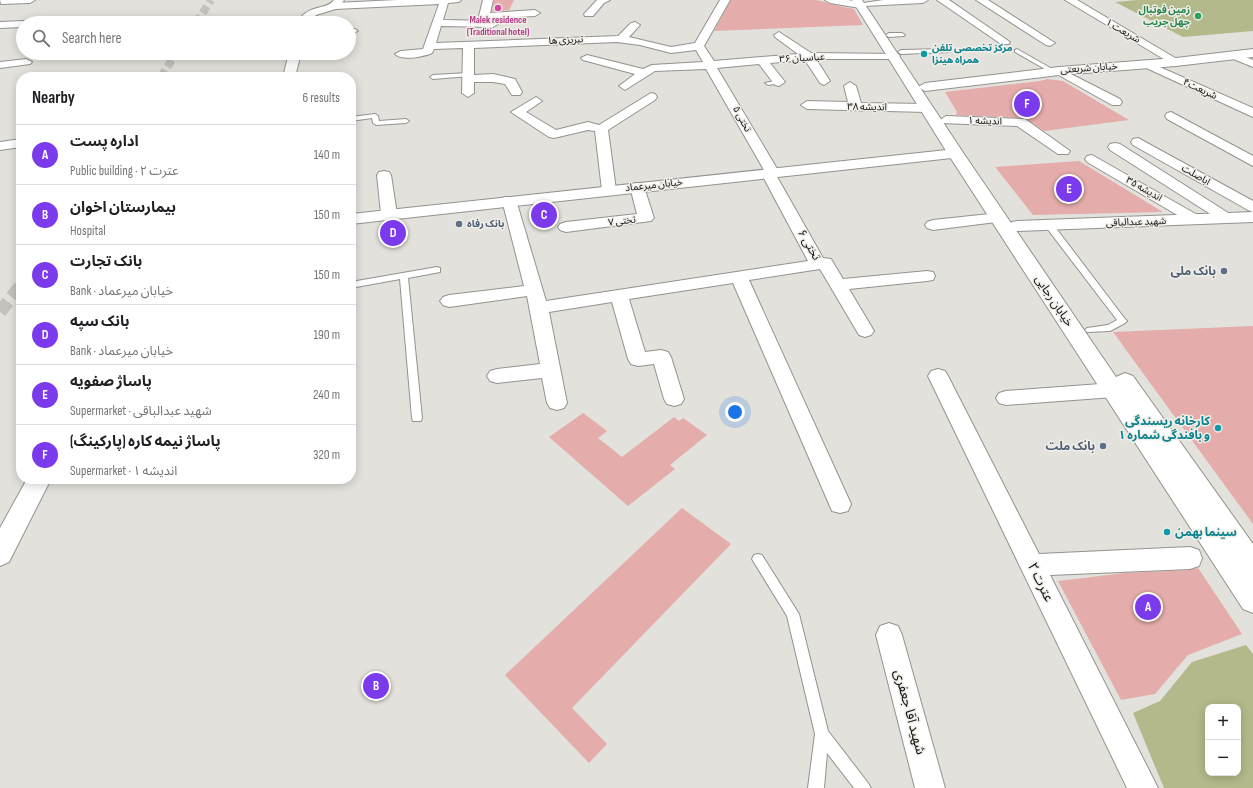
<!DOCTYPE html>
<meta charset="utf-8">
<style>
body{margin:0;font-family:"Sofia Sans Condensed","Noto Sans Arabic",sans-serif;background:#f2f2f2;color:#202124}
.controls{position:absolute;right:12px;bottom:12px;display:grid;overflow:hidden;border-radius:8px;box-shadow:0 2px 10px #0003}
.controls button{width:36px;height:36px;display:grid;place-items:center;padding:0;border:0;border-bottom:1px solid #e0e0e0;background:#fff;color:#202124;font:20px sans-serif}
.you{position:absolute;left:735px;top:412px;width:14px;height:14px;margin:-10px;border:3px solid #fff;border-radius:50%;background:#1a73e8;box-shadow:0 0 0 6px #1a73e833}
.badge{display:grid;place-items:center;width:26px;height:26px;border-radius:50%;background:#7c3aed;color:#fff;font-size:13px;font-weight:700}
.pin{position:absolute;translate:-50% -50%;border:2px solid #fff;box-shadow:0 1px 4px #0006}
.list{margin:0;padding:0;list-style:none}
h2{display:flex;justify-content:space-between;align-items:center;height:52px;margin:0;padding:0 16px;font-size:17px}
h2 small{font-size:13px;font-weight:400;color:#757577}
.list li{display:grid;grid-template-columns:26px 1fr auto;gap:12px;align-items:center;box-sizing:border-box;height:60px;padding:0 16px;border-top:1px solid #e0e0e0}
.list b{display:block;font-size:15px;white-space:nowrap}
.list p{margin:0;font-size:13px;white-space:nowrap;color:#757577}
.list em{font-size:13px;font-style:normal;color:#757577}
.icon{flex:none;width:22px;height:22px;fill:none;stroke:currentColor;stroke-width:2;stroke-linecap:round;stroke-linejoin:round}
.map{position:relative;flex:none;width:1253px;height:788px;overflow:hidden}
.search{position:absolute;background:#fff;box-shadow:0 2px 10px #0003;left:16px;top:16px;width:340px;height:44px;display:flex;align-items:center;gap:10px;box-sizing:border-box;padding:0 14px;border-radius:22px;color:#757577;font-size:15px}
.panel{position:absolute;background:#fff;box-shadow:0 2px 10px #0003;left:16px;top:72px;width:340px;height:412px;border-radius:16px}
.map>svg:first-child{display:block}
.green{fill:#b3b98b;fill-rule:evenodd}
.building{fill:#e4acaa}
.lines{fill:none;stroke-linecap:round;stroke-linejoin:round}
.pedestrian-tunnel-far1{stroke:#c4c2be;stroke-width:8;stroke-dasharray:8 4;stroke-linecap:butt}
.pedestrian-tunnel{stroke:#c4c2be;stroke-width:13;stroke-dasharray:13 6;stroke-linecap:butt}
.service-casing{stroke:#94928e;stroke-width:2}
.minor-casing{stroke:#94928e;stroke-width:2}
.tertiary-casing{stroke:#94928e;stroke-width:2}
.secondary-casing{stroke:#94928e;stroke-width:2}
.service{fill:#fff;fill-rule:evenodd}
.minor{fill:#fff;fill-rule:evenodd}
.tertiary{fill:#fff;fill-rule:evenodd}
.secondary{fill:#fff;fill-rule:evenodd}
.hotel-dot{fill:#d1479c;stroke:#f0eee9;stroke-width:1.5}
.leisure-dot{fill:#2e9e5b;stroke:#f0eee9;stroke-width:1.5}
.culture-dot{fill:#0f9aa8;stroke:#f0eee9;stroke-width:1.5}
.service-dot{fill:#5c6f8a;stroke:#f0eee9;stroke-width:1.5}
.labels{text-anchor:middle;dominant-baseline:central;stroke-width:3;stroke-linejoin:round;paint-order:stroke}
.far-leisure-label{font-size:10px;font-weight:bold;fill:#27864d;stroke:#f0eee9;text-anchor:end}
.far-hotel-label{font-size:10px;font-weight:bold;fill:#b23c85;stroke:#f0eee9}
.far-street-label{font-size:10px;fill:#131211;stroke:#f0eee9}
.far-culture-label{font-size:10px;font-weight:bold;fill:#0d838f;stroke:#f0eee9;text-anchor:start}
.far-service-label{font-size:10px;font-weight:bold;fill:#4e5e75;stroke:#f0eee9;text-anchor:start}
.street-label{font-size:12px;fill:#131211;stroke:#f0eee9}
.service-label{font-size:12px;font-weight:bold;fill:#4e5e75;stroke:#f0eee9;text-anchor:end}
.culture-label{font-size:12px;font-weight:bold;fill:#0d838f;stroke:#f0eee9;text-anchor:end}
.near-street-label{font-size:14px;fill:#131211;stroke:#f0eee9}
</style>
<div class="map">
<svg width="1253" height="788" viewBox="0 0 1253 788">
<rect width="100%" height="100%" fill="#e3e1dc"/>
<g class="green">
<polygon points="1137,0 1253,0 1253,31 1183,37 1115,2"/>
<path d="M1246 645 1253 654V788H1164L1133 713 1160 701 1192 662ZM1208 707H1238V773H1208Z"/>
</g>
<g class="building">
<polygon points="494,0 514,0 509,10 492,11"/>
<polygon points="731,0 816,0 825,2 830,4 854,9 863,25 714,31"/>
<polygon points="1047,79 1063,81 1129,120 1044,131 1025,118 956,115 957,112 945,92 1040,81"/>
<polygon points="1079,161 1163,212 1033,215 995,167"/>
<polygon points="1253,326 1253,524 1113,332"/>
<polygon points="583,413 607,431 598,438 622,457 674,417 679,421 683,418 707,435 670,465 675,469 628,506 549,437"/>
<polygon points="682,508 731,544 572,708 607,744 589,763 505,675"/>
<polygon points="1198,568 1242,634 1188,655 1155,694 1121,700 1058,581 1125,573 1190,570"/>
</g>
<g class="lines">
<g class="pedestrian-tunnel-far1">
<polyline points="196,23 211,0"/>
<polyline points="161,77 176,53"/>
</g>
<polyline class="pedestrian-tunnel" points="0,312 21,285"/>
<g class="service-casing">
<g id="service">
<polygon points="349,30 355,29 358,31 349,34"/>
<polygon points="902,33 905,35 904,36 889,37 886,35 889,33"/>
<polygon points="947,49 949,50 949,52 901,54 898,52 901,50"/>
<polygon points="1017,49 1054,70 1055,71 1050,72 1015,52 1015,50"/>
<polygon points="468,73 470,74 470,76 433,79 430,77 433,75"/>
<polygon points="779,80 781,81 781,83 768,85 765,83"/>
<polygon points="375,114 378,116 379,121 406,119 409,121 406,123 376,125 373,123 372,118 351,121 351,117"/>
<polygon points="1046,223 1052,223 1125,319 1127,321 1125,323 1110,331 1087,332 1085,330 1087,328 1108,325 1117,320 1046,227"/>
<polygon points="437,267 440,268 440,272 408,278 422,418 421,421 413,421 412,418 400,279 351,288 351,282"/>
<polygon points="758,554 762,555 799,614 828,731 868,783 871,788 854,788 827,753 824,788 808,788 815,734 787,616 752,559 754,555"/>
</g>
</g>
<g class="minor-casing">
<g id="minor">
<polygon points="0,0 35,0 30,3 1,4"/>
<path d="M397 0H461L459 2 448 3 443 20 493 21 498 24 493 27 441 26 436 43 618 36 631 23 635 22 640 25 629 37 671 47 695 43 720 0H730L704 46 714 61 798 54 775 37 774 35 779 32 811 53 898 54 900 56 898 58 894 59H816L830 81 824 85 820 83 805 60 770 63 785 82 779 86 775 85 759 64 717 68 779 172 776 175 823 258 831 259 843 279 927 271 933 272 935 276 933 280 927 281 849 289 874 331 871 335 865 337 859 335 820 269 749 280 851 504 848 511 840 513 832 511 829 504 733 283 629 299 645 352 661 350 668 352 671 357 684 399 681 404 674 406 667 404 664 399 654 364 638 366 631 364 628 359 612 302 549 312 567 403 564 408 557 410 550 408 547 403 542 378 497 383 490 381 487 376 490 371 497 369 540 364 527 296 449 307 443 305 440 301 443 297 449 295 524 286 502 200 504 197H514L516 200 546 301 808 261 761 173 764 170 706 69 655 71 625 90 619 86 635 74 583 60 581 58 587 55 643 69 652 65 703 62 696 50 671 53 640 45 617 42 474 48V75L493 74 515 79 522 92 520 95H512L505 84 493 82H474V93L468 97 462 93 463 48 434 49 432 53C423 57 402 61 395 54L401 51 423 49 439 4 335 9 330 6 335 3Z"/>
<polygon points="483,0 493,0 490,13 535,10 540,13 535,16 484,19 479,16"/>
<polygon points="597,0 610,0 604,3 593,16 585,16 584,14"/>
<polygon points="825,0 848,0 864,3 883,0 928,0 923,3 864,6 860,8 830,3"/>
<polygon points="937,0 949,0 1010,42 1009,44 1001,44"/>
<polygon points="976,0 988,0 1055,43 1050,46 1046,45"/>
<polygon points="1065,0 1077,0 1182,62 1176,65 1172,64"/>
<polygon points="76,17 80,18 81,20 80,22 29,23 34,20"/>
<polygon points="23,21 27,23 23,23 23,27 0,28 0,22"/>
<polygon points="1235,53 1253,60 1253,67 1231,58 1229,56"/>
<polygon points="26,59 32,62 30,64 0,68 0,62"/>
<polygon points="1146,61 1253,108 1253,117 1142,66 1140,64 1142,62"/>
<polygon points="1059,68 1120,99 1122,102 1120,105 1112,105 1055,73 1053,71 1055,69"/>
<polygon points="850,82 856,86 861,103 927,104 933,108 927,112 807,109 801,105 807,101 848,102 844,86"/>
<polygon points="651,93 655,94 657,97 655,100 608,130 616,190 614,193 604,193 602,190 595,131 588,130 554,138 549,137 511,112 536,97 542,101 526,112 556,130 588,122 599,125"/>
<polygon points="1171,112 1253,156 1253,166 1167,119 1165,116 1167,113"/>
<polygon points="946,116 1025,119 1070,151 1068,154 1058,154 1017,126 941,123 940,120"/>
<polygon points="1138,138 1253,201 1253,212 1248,210 1133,145 1131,142 1133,139"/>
<polygon points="21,139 21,147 0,150 0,142"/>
<polygon points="1115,143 1120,144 1233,216 1236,219 1233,222 1223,222 1110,150 1108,147 1110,144"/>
<polygon points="1092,155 1201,217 1204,220 1201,223 1191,223 1087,162 1085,159 1087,156"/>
<polygon points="384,171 389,172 391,175 397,214 394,217 384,217 381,214 377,175 379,172"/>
<polygon points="637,183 642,184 644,187 654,218 651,221 566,232 560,230 558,227 560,224 566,222 637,214 630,187 632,184"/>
<polygon points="999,213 1004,215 1007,218 1004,221 933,230 927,228 925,225 927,222 933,220"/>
<polygon points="938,369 945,371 948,376 1039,554 1190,547 1199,550 1202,558 1199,566 1190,569 1050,575 1158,788 1127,788 928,376 931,371"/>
<polygon points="1114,383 1121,385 1124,390 1121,395 1114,397 1006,405 999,403 996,398 999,393 1006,391"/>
<polygon points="889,623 898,626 902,635 945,788 915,788 876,635 880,626"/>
</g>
</g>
<g class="tertiary-casing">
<g id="tertiary">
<path d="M334 0H344L339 8 316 15 309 23H297C308 3 326 11 334 0Z"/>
<polygon points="1253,49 1253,57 1176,66 1059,75 925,91 918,87 925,83 1059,67 1176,58"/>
<polygon points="289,53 301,53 295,77 283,77"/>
<polygon points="956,149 961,151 964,154 961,157 351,224 351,214"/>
<polygon points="1253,212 1253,222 1018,231 1012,230 1009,226 1012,222 1018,221"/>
<polygon points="27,479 51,479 9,562 0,566 0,528"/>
</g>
</g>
<g class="secondary-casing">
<polygon id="secondary" points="852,0 862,0 964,154 1116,377 1125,373 1133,376 1253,544 1253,613 1243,609 948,154"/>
</g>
<use href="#service" class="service"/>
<use href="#minor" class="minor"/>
<use href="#tertiary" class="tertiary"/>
<use href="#secondary" class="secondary"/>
</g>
<circle class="hotel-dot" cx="498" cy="8" r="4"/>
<circle class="leisure-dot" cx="1198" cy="16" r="4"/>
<g class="culture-dot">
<circle cx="924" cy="54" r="4"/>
<circle cx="1218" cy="428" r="4"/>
<circle cx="1167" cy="532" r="4"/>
</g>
<g class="service-dot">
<circle cx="459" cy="224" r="4"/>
<circle cx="1224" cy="271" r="4"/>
<circle cx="1103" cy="446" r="4"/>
</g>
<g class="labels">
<g class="far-leisure-label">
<text x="1190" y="10">زمین فوتبال<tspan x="1190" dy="12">چهل جریب</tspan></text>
</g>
<g class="far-hotel-label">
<text x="498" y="20">Malek residence<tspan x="498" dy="12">(Traditional hotel)</tspan></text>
</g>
<g class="far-street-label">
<text transform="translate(1123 31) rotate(30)">شریعت ۱</text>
<text transform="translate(566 40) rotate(-3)">تبریزی ها</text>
<text transform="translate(802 58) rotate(-3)">عباسیان ۳۶</text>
<text transform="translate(1089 68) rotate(-4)">خیابان شریعتی</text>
<text transform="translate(1200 89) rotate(25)">شریعت۴</text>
<text transform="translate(867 107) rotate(1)">اندیشه ۳۸</text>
<text transform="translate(742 119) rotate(61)">تختی ۵</text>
<text transform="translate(985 121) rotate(2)">اندیشه ۱</text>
<text transform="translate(1196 175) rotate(30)">اباصلت</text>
<text transform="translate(654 185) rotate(-6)">خیابان میرعماد</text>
<text transform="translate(1144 189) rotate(30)">اندیشه ۳۵</text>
<text transform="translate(622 221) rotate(-7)">تختی ۷</text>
<text transform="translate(1136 222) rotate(-2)">شهید عبدالباقی</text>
</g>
<g class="far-culture-label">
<text x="932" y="48">مرکز تخصصی تلفن<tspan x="932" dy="12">همراه هینزا</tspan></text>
</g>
<g class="far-service-label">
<text x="467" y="224">بانک رفاه</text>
</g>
<g class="street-label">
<text transform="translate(809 245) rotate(59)">تختی ۶</text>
<text transform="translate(1054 301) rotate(56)">خیابان رجایی</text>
</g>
<g class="service-label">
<text x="1216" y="271">بانک ملی</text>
<text x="1095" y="446">بانک ملت</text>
</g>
<g class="culture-label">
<text x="1210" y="421">کارخانه ریسندگی<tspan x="1210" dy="14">و بافندگی شماره ۱</tspan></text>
<text x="1175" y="532" text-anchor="start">سینما بهمن</text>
</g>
<g class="near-street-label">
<text transform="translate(1041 582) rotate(64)">عترت ۲</text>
<text transform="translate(910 712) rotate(75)">شهید آقا جعفری</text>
</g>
</g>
</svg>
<div class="controls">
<button>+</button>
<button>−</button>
</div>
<div class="you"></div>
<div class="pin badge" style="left:1148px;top:607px">A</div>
<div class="pin badge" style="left:376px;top:686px">B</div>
<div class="pin badge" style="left:544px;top:215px">C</div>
<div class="pin badge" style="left:393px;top:233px">D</div>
<div class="pin badge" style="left:1069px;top:189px">E</div>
<div class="pin badge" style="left:1027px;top:104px">F</div>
<div class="search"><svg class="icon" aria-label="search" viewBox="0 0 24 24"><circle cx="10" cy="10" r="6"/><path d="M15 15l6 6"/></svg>Search here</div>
<section class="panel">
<h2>Nearby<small>6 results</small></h2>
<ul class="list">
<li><span class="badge">A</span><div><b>اداره پست</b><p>Public building · عترت ۲</p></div><em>140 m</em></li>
<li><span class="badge">B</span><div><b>بیمارستان اخوان</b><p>Hospital</p></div><em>150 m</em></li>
<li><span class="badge">C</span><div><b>بانک تجارت</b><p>Bank · خیابان میرعماد</p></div><em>150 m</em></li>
<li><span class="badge">D</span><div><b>بانک سپه</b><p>Bank · خیابان میرعماد</p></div><em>190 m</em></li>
<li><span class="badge">E</span><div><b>پاساژ صفویه</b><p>Supermarket · شهید عبدالباقی</p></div><em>240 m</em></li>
<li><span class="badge">F</span><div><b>پاساژ نیمه کاره (پارکینگ)</b><p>Supermarket · اندیشه ۱</p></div><em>320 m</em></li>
</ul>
</section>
</div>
